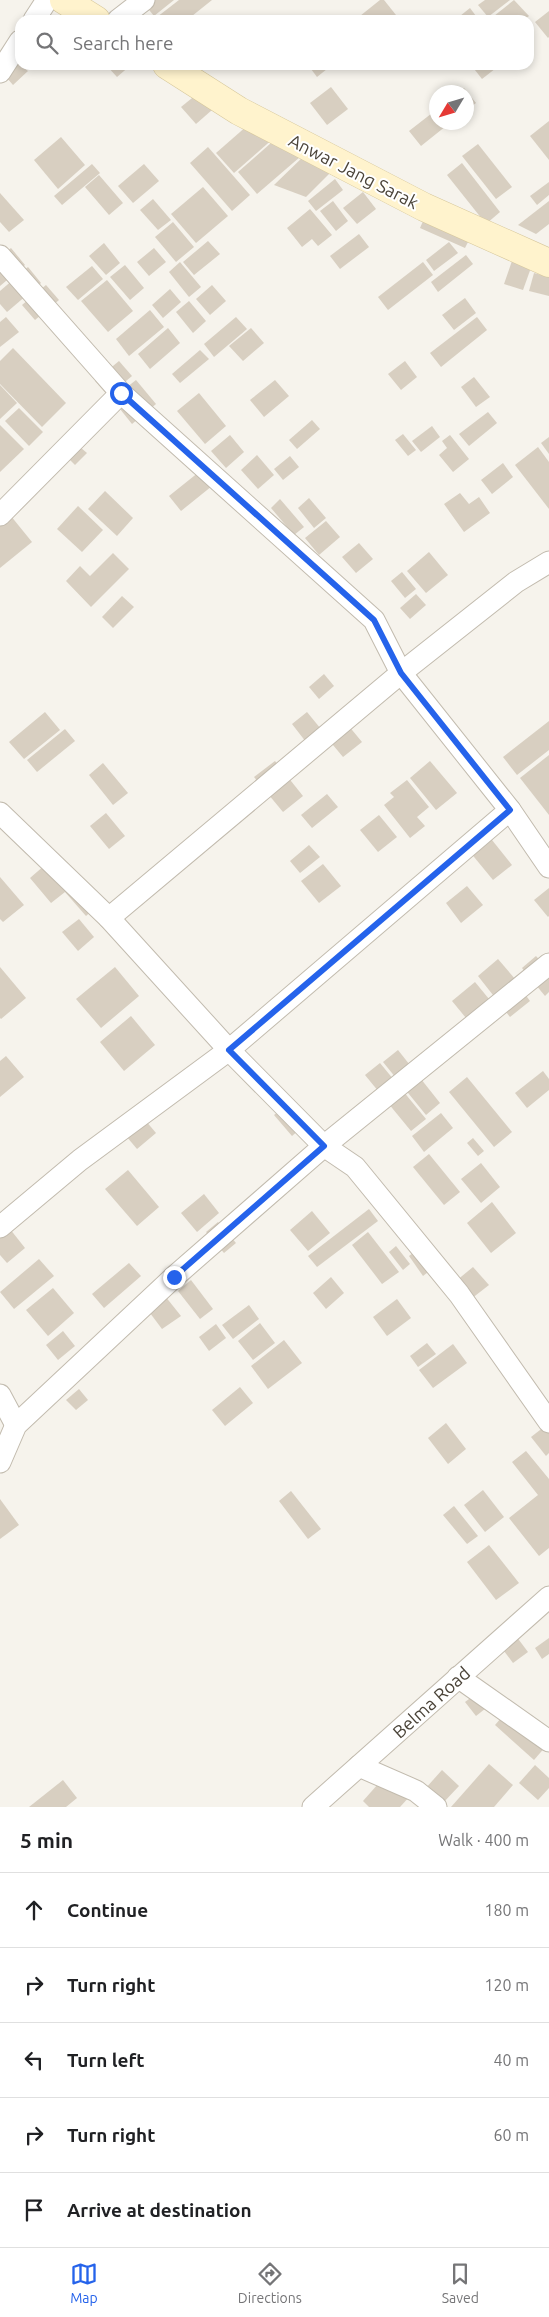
<!DOCTYPE html>
<meta charset="utf-8">
<style>
body{margin:0;font-family:Ubuntu,sans-serif;background:#f2f2f2;color:#202124}
.compass{position:absolute;left:429px;top:85px;width:45px;height:45px;border-radius:50%;background:#fff;box-shadow:0 2px 8px #0003;rotate:232deg}
.stop{position:absolute;width:15px;height:15px;margin:-11px;border:4px solid #2563eb;border-radius:50%;background:#fff}
.stop.end{background:#2563eb;border-color:#fff;box-shadow:0 1px 5px #0008}
.list{margin:0;padding:0;list-style:none}
h2{display:flex;justify-content:space-between;align-items:center;height:65px;margin:0;padding:0 20px;font-size:21px}
h2 small{font-size:16px;font-weight:400;color:#757577}
.list li{display:grid;grid-template-columns:32px 1fr auto;gap:15px;align-items:center;box-sizing:border-box;height:75px;padding:0 20px;border-top:1px solid #e0e0e0}
.list b{display:block;font-size:19px;white-space:nowrap}
.list em{font-size:16px;font-style:normal;color:#757577}
.icon{flex:none;width:28px;height:28px;fill:none;stroke:currentColor;stroke-width:2;stroke-linecap:round;stroke-linejoin:round}
.map{position:relative;flex:none;width:549px;height:1807px;overflow:hidden}
.search{position:absolute;background:#fff;box-shadow:0 2px 8px #0003;left:15px;right:15px;top:15px;height:55px;display:flex;align-items:center;gap:12px;box-sizing:border-box;padding:0 18px;border-radius:15px;color:#757577;font-size:19px}
.sheet{height:440px;background:#fff}
nav{display:flex;justify-content:space-around;align-items:center;box-sizing:border-box;height:70px;border-top:1px solid #e0e0e0;background:#fff;font-size:14px;color:#757577}
nav a{display:grid;justify-items:center;gap:2px}
nav .on{color:#2563eb}
.map>svg:first-child{display:block}
.building{fill:#d8cfc1}
.lines{fill:none;stroke-linecap:round;stroke-linejoin:round}
.street-casing{stroke:#c2bbae;stroke-width:23}
.secondary-casing{stroke:#d6c79b;stroke-width:29}
.street{stroke:#fff;stroke-width:21}
.secondary{stroke:#fff3cd;stroke-width:28}
.route{stroke:#2563eb;stroke-width:6}
.labels{text-anchor:middle;dominant-baseline:central;stroke-width:4;stroke-linejoin:round;paint-order:stroke}
.street-label{font-size:18px;fill:#4b4439;stroke:#fff}
</style>
<div class="map">
<svg width="549" height="1807" viewBox="0 0 549 1807">
<rect width="100%" height="100%" fill="#f6f3ec"/>
<g class="building">
<polygon points="151,0 174,0 154,16 145,5"/>
<polygon points="179,0 212,0 187,20 159,20 157,17"/>
<polygon points="380,0 384,0 396,15 390,20 355,20"/>
<polygon points="485,0 510,0 488,17 478,5"/>
<polygon points="514,0 529,16 524,20 489,20"/>
<polygon points="470,8 479,20 455,20"/>
<polygon points="549,11 549,37 548,38 535,22"/>
<polygon points="12,53 20,65 28,71 13,85 0,70"/>
<polygon points="106,65 131,65 117,77"/>
<polygon points="308,65 332,65 317,77"/>
<polygon points="471,65 500,65 482,79"/>
<polygon points="331,87 348,109 327,125 310,103"/>
<polygon points="464,88 476,103 466,110 466,92 458,92"/>
<polygon points="197,94 212,110 196,124 181,107"/>
<polygon points="436,110 436,122 451,122 421,146 409,131"/>
<polygon points="257,117 275,137 234,173 216,153"/>
<polygon points="549,121 549,160 530,136"/>
<polygon points="280,135 300,157 257,194 238,172"/>
<polygon points="61,137 85,165 58,189 34,160"/>
<polygon points="478,144 512,187 496,199 462,156"/>
<polygon points="208,147 250,195 232,211 190,163"/>
<polygon points="305,155 330,173 306,197 274,185"/>
<polygon points="462,163 500,212 486,224 447,175"/>
<polygon points="92,164 100,173 62,205 54,196"/>
<polygon points="144,164 159,181 133,203 118,186"/>
<polygon points="99,175 123,203 109,215 85,187"/>
<polygon points="335,179 343,190 316,211 308,201"/>
<polygon points="549,182 549,195 537,205 530,196"/>
<polygon points="203,187 228,216 196,243 171,214"/>
<polygon points="363,192 376,209 357,224 343,208"/>
<polygon points="0,193 24,220 9,232 0,222"/>
<polygon points="153,199 171,220 158,230 140,210"/>
<polygon points="333,201 348,221 336,231 320,211"/>
<polygon points="549,201 549,224 536,234 518,225"/>
<polygon points="310,209 332,235 318,246 312,239 302,247 287,228"/>
<polygon points="424,219 469,240 465,248 420,228"/>
<polygon points="173,222 194,247 176,262 155,237"/>
<polygon points="359,234 369,247 340,269 330,256"/>
<polygon points="208,241 220,254 194,275 183,262"/>
<polygon points="449,242 458,253 434,271 426,260"/>
<polygon points="104,243 120,263 106,275 89,256"/>
<polygon points="11,248 25,265 0,286 0,257"/>
<polygon points="154,248 166,262 149,276 137,262"/>
<polygon points="466,255 473,264 438,292 431,282"/>
<polygon points="513,258 532,265 523,290 504,284"/>
<polygon points="180,262 201,287 189,297 169,272"/>
<polygon points="423,262 433,275 388,310 378,297"/>
<polygon points="125,265 144,288 130,300 110,277"/>
<polygon points="92,266 103,279 78,300 66,287"/>
<polygon points="28,267 41,283 7,312 0,304 0,291"/>
<polygon points="534,273 549,277 549,296 529,291"/>
<polygon points="107,280 133,311 108,332 81,301"/>
<polygon points="46,285 59,300 35,320 22,305"/>
<polygon points="212,285 226,301 210,315 196,299"/>
<polygon points="170,289 181,302 163,318 152,305"/>
<polygon points="465,298 476,313 454,330 442,315"/>
<polygon points="189,301 206,321 193,333 176,312"/>
<polygon points="150,310 164,327 129,356 116,339"/>
<polygon points="6,317 19,332 0,347 0,322"/>
<polygon points="236,317 247,329 214,357 204,344"/>
<polygon points="477,317 487,330 441,367 430,353"/>
<polygon points="168,328 180,343 150,369 138,354"/>
<polygon points="251,328 264,343 243,361 229,346"/>
<polygon points="13,348 66,403 42,427 0,384 0,361"/>
<polygon points="200,350 209,359 180,383 172,374"/>
<polygon points="119,361 132,376 108,396 95,381"/>
<polygon points="405,361 417,377 401,390 388,374"/>
<polygon points="474,377 490,397 476,407 461,387"/>
<polygon points="136,380 156,404 132,424 112,399"/>
<polygon points="275,380 289,396 264,417 250,400"/>
<polygon points="0,385 17,403 0,419"/>
<polygon points="199,393 226,426 205,444 177,411"/>
<polygon points="19,408 43,432 29,446 5,421"/>
<polygon points="488,412 497,423 469,446 459,434"/>
<polygon points="312,420 320,429 297,449 289,440"/>
<polygon points="0,425 24,449 0,472"/>
<polygon points="432,426 440,437 421,452 412,441"/>
<polygon points="403,434 416,450 408,456 395,440"/>
<polygon points="230,435 244,452 226,468 211,451"/>
<polygon points="450,435 469,459 453,472 439,455 447,448 442,441"/>
<polygon points="67,436 87,453 75,465 57,447"/>
<polygon points="549,437 549,454 541,443"/>
<polygon points="538,447 549,462 549,509 515,465"/>
<polygon points="257,455 274,475 258,489 241,470"/>
<polygon points="290,456 299,467 283,480 274,469"/>
<polygon points="503,463 513,477 492,494 481,480"/>
<polygon points="199,472 212,486 181,511 169,496"/>
<polygon points="105,491 133,518 117,536 88,509"/>
<polygon points="460,493 469,504 479,497 490,513 464,532 444,504"/>
<polygon points="309,498 326,518 314,528 298,508"/>
<polygon points="280,499 304,527 294,535 271,508"/>
<polygon points="2,505 32,542 0,568 0,507"/>
<polygon points="78,506 103,530 82,552 57,529"/>
<polygon points="326,521 340,537 319,555 305,538"/>
<polygon points="359,543 373,559 356,573 342,557"/>
<polygon points="429,552 448,575 426,593 407,571"/>
<polygon points="113,553 129,569 91,607 66,581 80,566 90,576"/>
<polygon points="402,572 416,589 405,598 391,581"/>
<polygon points="416,594 426,605 410,619 400,608"/>
<polygon points="122,596 134,607 113,628 102,617"/>
<polygon points="324,674 334,686 319,699 309,687"/>
<polygon points="45,712 60,730 24,759 9,742"/>
<polygon points="307,712 325,734 343,719 362,742 343,757 328,739 313,751 292,724"/>
<polygon points="549,721 549,750 517,775 503,757"/>
<polygon points="65,729 75,741 37,772 27,760"/>
<polygon points="549,755 549,815 520,778"/>
<polygon points="275,761 303,796 283,812 254,777"/>
<polygon points="430,761 457,793 436,810 410,778"/>
<polygon points="103,763 128,793 113,805 89,775"/>
<polygon points="407,780 429,807 417,817 425,826 410,838 384,805 394,797 390,793"/>
<polygon points="327,794 338,807 312,828 301,815"/>
<polygon points="106,813 125,836 109,849 90,826"/>
<polygon points="379,815 397,837 378,852 360,830"/>
<polygon points="484,830 512,865 493,880 465,846"/>
<polygon points="309,845 320,857 300,873 290,861"/>
<polygon points="323,864 341,886 319,903 301,881"/>
<polygon points="45,865 97,906 86,916 65,892 51,903 30,878"/>
<polygon points="0,877 24,905 3,922 0,919"/>
<polygon points="467,886 483,905 461,923 446,903"/>
<polygon points="549,888 549,916 548,917 534,900"/>
<polygon points="79,919 94,937 78,951 62,932"/>
<polygon points="536,956 549,971 549,992 545,996 522,968"/>
<polygon points="498,959 521,986 500,1004 478,976"/>
<polygon points="0,967 26,998 1,1019 0,1018"/>
<polygon points="115,967 139,996 101,1028 76,999"/>
<polygon points="475,982 489,999 466,1018 452,1001"/>
<polygon points="522,990 530,1001 510,1017 502,1007"/>
<polygon points="131,1016 155,1045 124,1071 100,1042"/>
<polygon points="398,1050 440,1103 426,1115 383,1062"/>
<polygon points="6,1056 24,1077 0,1097 0,1061"/>
<polygon points="380,1063 426,1119 411,1131 365,1075"/>
<polygon points="543,1071 549,1079 549,1090 527,1108 515,1093"/>
<polygon points="467,1077 512,1132 494,1147 449,1092"/>
<polygon points="289,1103 307,1123 292,1136 274,1115"/>
<polygon points="135,1108 156,1133 137,1149 116,1124"/>
<polygon points="441,1113 453,1128 424,1152 412,1136"/>
<polygon points="473,1138 484,1151 478,1156 467,1143"/>
<polygon points="429,1154 460,1192 444,1205 413,1167"/>
<polygon points="481,1163 500,1187 481,1203 461,1179"/>
<polygon points="128,1170 159,1207 137,1226 105,1189"/>
<polygon points="204,1194 219,1213 197,1232 181,1213"/>
<polygon points="492,1202 516,1233 491,1253 467,1223"/>
<polygon points="369,1209 378,1221 317,1267 308,1256"/>
<polygon points="312,1211 330,1233 308,1251 290,1230"/>
<polygon points="218,1222 236,1243 224,1253 206,1232"/>
<polygon points="6,1224 25,1248 7,1263 0,1255 0,1229"/>
<polygon points="368,1232 399,1272 382,1284 352,1245"/>
<polygon points="396,1246 410,1264 403,1270 389,1252"/>
<polygon points="417,1250 432,1269 423,1276 409,1256"/>
<polygon points="39,1259 54,1276 14,1309 0,1292"/>
<polygon points="129,1263 141,1276 104,1308 92,1294"/>
<polygon points="473,1267 489,1285 471,1299 456,1281"/>
<polygon points="331,1277 344,1293 326,1309 313,1293"/>
<polygon points="191,1280 213,1309 200,1319 178,1291"/>
<polygon points="53,1288 74,1313 48,1336 26,1310"/>
<polygon points="165,1296 181,1316 162,1329 147,1309"/>
<polygon points="397,1299 411,1318 387,1336 373,1317"/>
<polygon points="249,1305 259,1319 233,1339 222,1325"/>
<polygon points="260,1323 275,1343 253,1360 238,1341"/>
<polygon points="216,1324 226,1338 209,1351 199,1337"/>
<polygon points="63,1331 75,1346 58,1360 46,1345"/>
<polygon points="284,1340 302,1363 268,1389 251,1366"/>
<polygon points="427,1343 436,1354 418,1367 410,1356"/>
<polygon points="453,1344 467,1363 433,1388 419,1370"/>
<polygon points="240,1387 253,1403 225,1426 212,1410"/>
<polygon points="79,1389 88,1400 76,1410 66,1400"/>
<polygon points="446,1423 466,1449 448,1464 428,1438"/>
<polygon points="549,1423 549,1453 546,1456 531,1437"/>
<polygon points="526,1451 549,1479 549,1548 539,1556 509,1518 538,1495 512,1462"/>
<polygon points="483,1490 504,1517 485,1532 464,1505"/>
<polygon points="291,1491 321,1529 308,1539 279,1501"/>
<polygon points="0,1499 19,1525 0,1539"/>
<polygon points="454,1506 478,1536 467,1544 443,1515"/>
<polygon points="489,1545 519,1583 496,1600 467,1562"/>
<polygon points="513,1632 528,1652 513,1663 498,1643"/>
<polygon points="549,1638 549,1654 542,1659 535,1648"/>
<polygon points="485,1687 495,1701 476,1716 465,1702"/>
<polygon points="508,1710 547,1745 534,1760 495,1725"/>
<polygon points="489,1764 513,1785 494,1807 451,1807"/>
<polygon points="535,1765 549,1778 549,1788 538,1800 519,1783"/>
<polygon points="442,1770 459,1786 442,1804 425,1789"/>
<polygon points="386,1775 410,1796 400,1807 369,1807 363,1801"/>
<polygon points="63,1780 77,1798 66,1807 29,1807"/>
</g>
<g class="lines">
<g class="street-casing">
<g id="street">
<polyline points="34,20 47,0"/>
<polyline points="118,20 144,0"/>
<polyline points="0,72 20,41"/>
<polyline points="0,256 121,393 374,620 401,673 510,810 549,867"/>
<polyline points="0,515 121,393"/>
<polyline points="0,813 109,918 229,1050 324,1146 355,1167 459,1294 549,1422"/>
<polyline points="109,918 401,673 516,582 549,562"/>
<polyline points="0,1227 80,1160 229,1050 510,810"/>
<polyline points="0,1395 16,1425"/>
<polyline points="0,1462 16,1425 174,1277 324,1146 549,964"/>
<polyline points="458,1677 549,1741"/>
<polyline points="359,1766 416,1791 436,1807"/>
<polyline points="313,1807 549,1597"/>
</g>
</g>
<g class="secondary-casing">
<g id="secondary">
<polyline points="64,0 96,20"/>
<polyline points="167,65 239,111 424,207 549,263"/>
</g>
</g>
<use href="#street" class="street"/>
<use href="#secondary" class="secondary"/>
</g>
<g class="lines">
<polyline class="route" points="121,393 374,620 401,673 510,810 229,1050 324,1146 174,1277"/>
</g>
<g class="labels">
<g class="street-label">
<text transform="translate(354 171) rotate(27)">Anwar Jang Sarak</text>
<text transform="translate(431 1702) rotate(-42)">Belma Road</text>
</g>
</g>
</svg>
<svg class="compass" viewBox="-18 -18 36 36"><path d="M0-13l5 13h-10z" fill="#e53935"/><path d="M0 13l5-13h-10z" fill="#757577"/></svg>
<div class="stop" style="left:121px;top:393px"></div>
<div class="stop end" style="left:174px;top:1277px"></div>
<div class="search"><svg class="icon" aria-label="search" viewBox="0 0 24 24"><circle cx="10" cy="10" r="6"/><path d="M15 15l6 6"/></svg>Search here</div>
</div>
<section class="sheet">
<h2>5 min<small>Walk · 400 m</small></h2>
<ul class="list">
<li><svg class="icon" aria-label="ahead" viewBox="0 0 24 24"><path d="M12 20V5M6 11l6-6 6 6"/></svg><div><b>Continue</b></div><em>180 m</em></li>
<li><svg class="icon" aria-label="right" viewBox="0 0 24 24"><path d="M7 20v-9h11M14 6l5 5-5 5"/></svg><div><b>Turn right</b></div><em>120 m</em></li>
<li><svg class="icon" aria-label="left" viewBox="0 0 24 24"><path d="M17 20v-9H6M10 6l-5 5 5 5"/></svg><div><b>Turn left</b></div><em>40 m</em></li>
<li><svg class="icon" aria-label="right" viewBox="0 0 24 24"><path d="M7 20v-9h11M14 6l5 5-5 5"/></svg><div><b>Turn right</b></div><em>60 m</em></li>
<li><svg class="icon" aria-label="arrive" viewBox="0 0 24 24"><path d="M6 21V4h12l-3 4 3 4H6"/></svg><div><b>Arrive at destination</b></div></li>
</ul>
</section>
<nav>
<a class="on"><svg class="icon" aria-label="map" viewBox="0 0 24 24"><path d="M3 6l6-2 6 2 6-2v14l-6 2-6-2-6 2zM9 4v14M15 6v14"/></svg>Map</a>
<a><svg class="icon" aria-label="directions" viewBox="0 0 24 24"><path d="M12 3l9 9-9 9-9-9zM9 14v-3h6M13 9l2 2-2 2"/></svg>Directions</a>
<a><svg class="icon" aria-label="saved" viewBox="0 0 24 24"><path d="M7 4h10v16l-5-4-5 4z"/></svg>Saved</a>
</nav>
